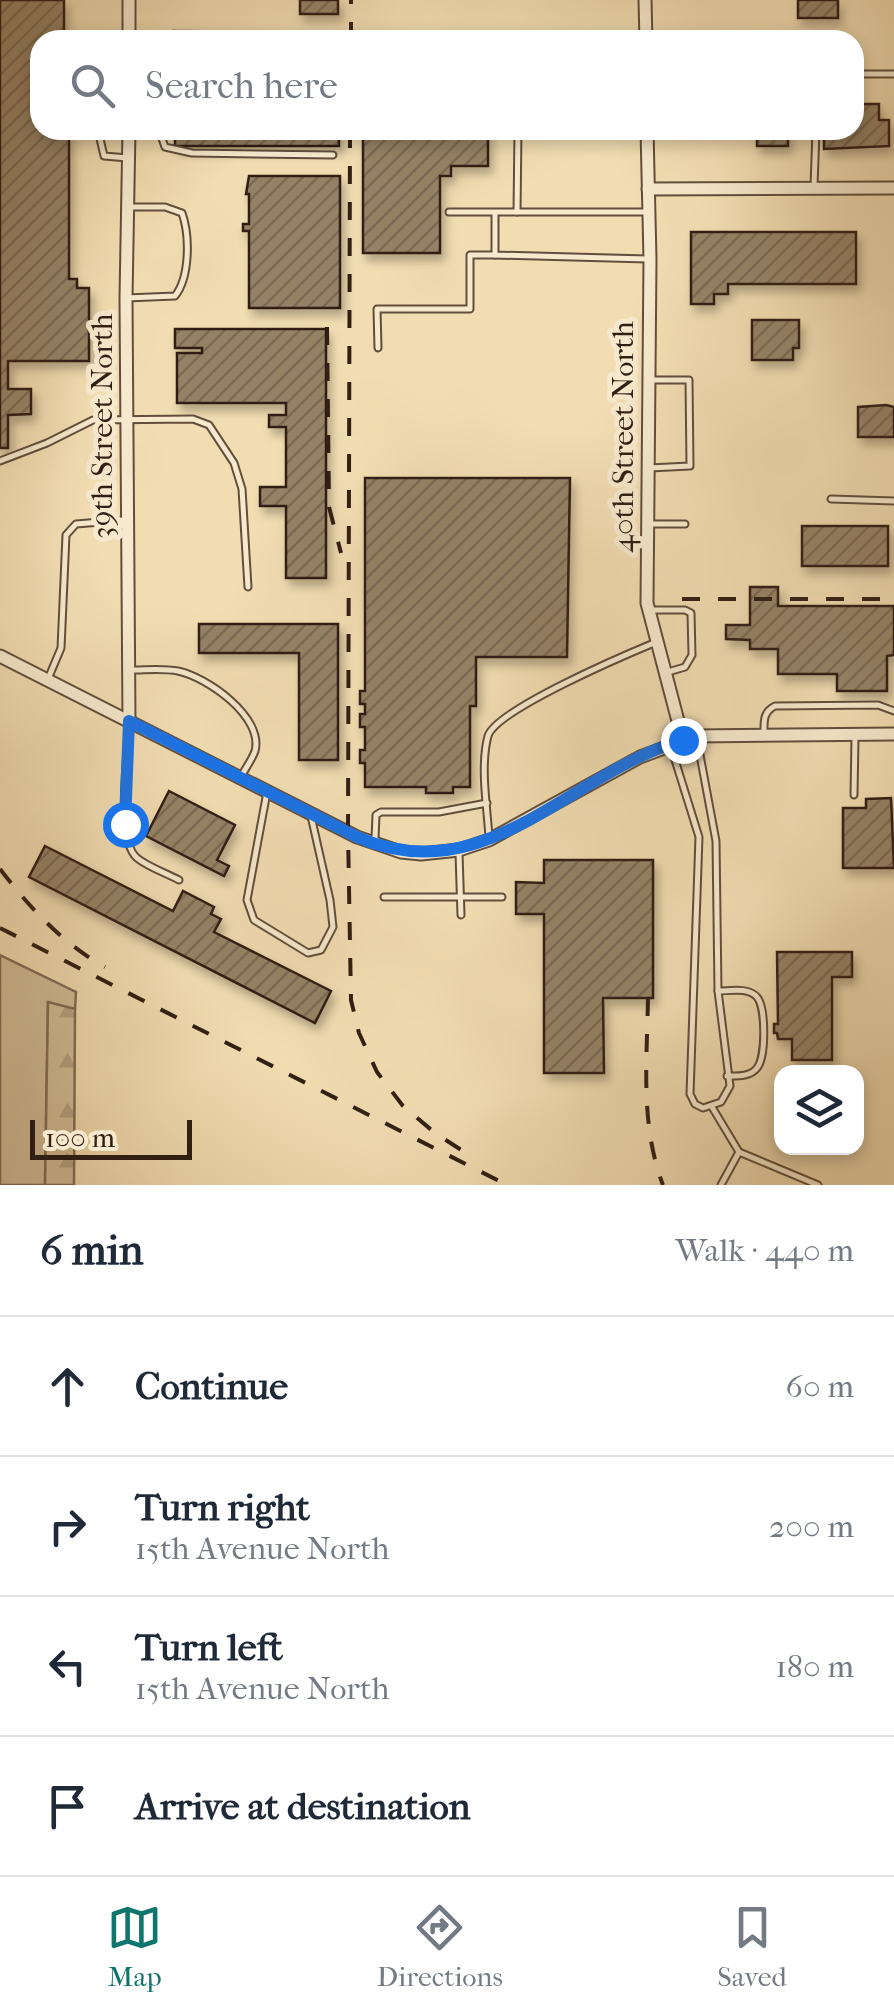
<!DOCTYPE html>
<meta charset="utf-8">
<style>
body{margin:0;font-family:"IM FELL French Canon",serif;background:#f2f2f3;color:#1f2937}
.controls{position:absolute;right:30px;bottom:30px;display:grid;overflow:hidden;border-radius:20px;box-shadow:0 5px 15px #0003}
.controls button{width:90px;height:90px;display:grid;place-items:center;padding:0;border:0;border-bottom:2px solid #e0e1e3;background:#fff;color:#1f2937;font:50px sans-serif}
.scale{position:absolute;left:30px;bottom:25px;width:162px;box-sizing:border-box;padding-left:10px;border:5px solid #311f14;border-top:0;font-size:28px;line-height:35px;white-space:nowrap;color:#311f14;-webkit-text-stroke:8px #f7e9cd;paint-order:stroke}
.stop{position:absolute;width:30px;height:30px;margin:-22px;border:8px solid #1a73e8;border-radius:50%;background:#fff}
.stop.end{background:#1a73e8;border-color:#fff;box-shadow:0 2px 10px #0008}
.list{margin:0;padding:0;list-style:none}
h2{display:flex;justify-content:space-between;align-items:center;height:130px;margin:0;padding:0 40px;font-size:42px}
h2 small{font-size:32px;font-weight:400;color:#747a83}
.list li{display:grid;grid-template-columns:65px 1fr auto;gap:30px;align-items:center;box-sizing:border-box;height:140px;padding:0 40px;border-top:2px solid #e0e1e3}
.list b{display:block;font-size:38px;white-space:nowrap}
.list p{margin:0;font-size:32px;white-space:nowrap;color:#747a83}
.list em{font-size:32px;font-style:normal;color:#747a83}
.icon{flex:none;width:55px;height:55px;fill:none;stroke:currentColor;stroke-width:2;stroke-linecap:round;stroke-linejoin:round}
.map{position:relative;flex:none;width:894px;height:1185px;overflow:hidden}
.search{position:absolute;background:#fff;box-shadow:0 5px 15px #0003;left:30px;right:30px;top:30px;height:110px;display:flex;align-items:center;gap:25px;box-sizing:border-box;padding:0 35px;border-radius:30px;color:#747a83;font-size:38px}
.sheet{height:690px;background:#fff}
nav{display:flex;justify-content:space-around;align-items:center;box-sizing:border-box;height:140px;border-top:2px solid #e0e1e3;background:#fff;font-size:28px;color:#747a83}
nav a{display:grid;justify-items:center;gap:5px}
nav .on{color:#0f766e}
.map>svg:first-child{display:block}
.green{fill:#d1bd97;stroke:#816e56;stroke-width:2.5}
.forest{fill:url(#forest-firs);stroke:#816e56;stroke-width:2.5}
.building{fill:url(#building-hatch);stroke:#311f14;stroke-width:2.5;filter:url(#shadow)}
.lines{fill:none;stroke-linecap:round;stroke-linejoin:round}
.service-casing{stroke:#614e3c;stroke-width:9}
.minor-casing{stroke:#614e3c;stroke-width:15}
.service{stroke:#f7e9cd;stroke-width:5}
.minor{stroke:#f7e9cd;stroke-width:11}
.rail{stroke:#311f14;stroke-width:4;stroke-dasharray:18 18;stroke-linecap:butt}
.route{stroke:#1a73e8;stroke-width:12}
.labels{text-anchor:middle;dominant-baseline:central;stroke-width:10;stroke-linejoin:round;paint-order:stroke}
.street-label{font-size:30px;fill:#311f14;stroke:#f7e9cd}
</style>
<div class="map">
<svg width="894" height="1185" viewBox="0 0 894 1185">
<defs>
<pattern id="forest-firs" width="22" height="20" patternUnits="userSpaceOnUse" patternTransform="scale(2.5)"><rect width="22" height="20" fill="#d1bd97"/><path d="M5 1l3.5 6h-7zM16 11l3.5 6h-7z" fill="#b4a281"/></pattern>
<pattern id="building-hatch" width="6" height="6" patternUnits="userSpaceOnUse" patternTransform="scale(2.5)"><rect width="6" height="6" fill="#958266"/><path d="M-1 1l2-2M0 6l6-6M5 7l2-2" fill="none" stroke="#7a6a53"/></pattern>
<filter id="shadow"><feDropShadow dx="4" dy="7" stdDeviation="5" flood-color="#0004"/></filter>
</defs>
<rect width="100%" height="100%" fill="#f2ddb2"/>
<filter id="stains"><feTurbulence type="fractalNoise" baseFrequency=".002" numOctaves="4"/><feColorMatrix values="0 0 0 0 .2 0 0 0 0 .09 0 0 0 0 .02 0 0 0 .5 -.17"/></filter>
<radialGradient id="worn" r=".72"><stop offset=".6" stop-color="#630" stop-opacity="0"/><stop offset="1" stop-color="#630" stop-opacity=".3"/></radialGradient>
<polygon class="green" points="0,955 76,992 75,1009 48,1003 45,1185 0,1185"/>
<polygon class="forest" points="48,1002 75,1009 74,1185 45,1185"/>
<g class="building">
<polygon points="0,0 64,0 64,40 40,40 40,130 69,130 69,279 77,279 77,288 89,288 89,361 8,361 8,389 31,389 31,414 8,415 8,448 0,448"/>
<rect x="300" y="0" width="38" height="14"/>
<rect x="798" y="0" width="40" height="18"/>
<polygon points="173,31 300,32 300,40 173,40"/>
<polygon points="854,104 879,104 879,120 889,120 889,146 824,149 824,130 854,130"/>
<rect x="175" y="130" width="164" height="16"/>
<polygon points="363,130 488,130 488,166 451,166 451,176 440,176 440,253 363,253"/>
<rect x="757" y="130" width="31" height="16"/>
<polygon points="249,176 340,176 340,308 249,308 249,231 243,231 243,224 249,224 249,194 246,194"/>
<polygon points="691,232 856,232 856,284 728,284 728,294 714,294 714,304 691,304"/>
<polygon points="752,320 799,320 799,348 793,348 793,360 752,360"/>
<polygon points="175,329 326,329 326,578 286,578 286,506 260,506 260,487 286,487 286,427 269,427 269,415 286,415 286,403 177,403 177,353 202,353 202,348 175,348"/>
<polygon points="886,405 894,407 894,437 858,437 858,407"/>
<polygon points="365,478 570,478 567,657 476,657 476,706 470,706 470,787 453,787 453,793 426,793 426,787 365,787 365,763 360,763 360,750 365,750 365,727 360,727 360,714 365,714 365,704 360,704 360,691 365,691"/>
<rect x="802" y="526" width="86" height="40"/>
<polygon points="750,587 778,587 778,606 894,606 894,655 887,656 887,691 837,691 837,674 778,674 778,649 750,649 750,640 726,639 726,625 750,625"/>
<polygon points="199,624 338,624 338,760 299,760 299,653 199,653"/>
<polygon points="169,791 235,825 217,860 229,866 224,876 146,836"/>
<polygon points="891,798 894,868 843,868 843,808 866,808 866,799"/>
<polygon points="45,846 173,911 183,891 214,907 211,914 221,919 214,932 331,991 315,1023 29,877"/>
<polygon points="544,860 653,860 653,998 603,998 604,1073 544,1073 544,914 516,914 516,882 544,883"/>
<polygon points="777,952 852,952 852,977 832,977 832,1060 792,1060 792,1039 778,1039 777,1033 774,1033 774,1024 778,1024"/>
</g>
<g class="lines">
<g class="service-casing">
<g id="service">
<polyline points="854,74 894,74"/>
<polyline points="98,130 104,156 128,158"/>
<polyline points="159,130 165,147 192,153 333,155"/>
<polyline points="814,187 816,130"/>
<polyline points="449,212 646,212"/>
<polyline points="517,212 518,130"/>
<polyline points="495,213 495,255 647,259"/>
<path d="M126 298 175 296C190 277 190 236 182 213L165 207H131"/>
<polyline points="378,348 377,309 470,309 470,255 495,255"/>
<polyline points="0,461 47,443 93,420 193,419 209,425 234,463 242,489 248,587"/>
<polyline points="649,468 690,466 689,380 649,380"/>
<polyline points="831,499 894,501"/>
<polyline points="651,524 685,524"/>
<polyline points="651,610 685,610 691,613 692,655 685,667 668,672"/>
<path d="M131 670C146 670 163 668 178 671 207 677 264 717 255 751 252 760 244 770 240 779"/>
<polyline points="48,679 61,648 66,535 76,524 125,520"/>
<path d="M129 724C128 753 115 839 137 858 148 867 166 873 179 880"/>
<path d="M764 733C764 721 763 712 775 706L878 705 894 711"/>
<polyline points="671,747 699,837 690,1094 695,1104 703,1108 721,1102 730,1086 718,991 716,841 697,739"/>
<polyline points="267,792 247,900 254,920 308,953 321,950 333,927 330,900 311,816"/>
<polyline points="854,795 855,737"/>
<path d="M489 837C487 806 480 766 488 736 496 710 625 655 654 643"/>
<polyline points="375,839 376,815 381,812 439,812 487,803"/>
<polyline points="459,853 461,915"/>
<polyline points="384,897 502,897"/>
<path d="M718 991C730 991 748 987 757 997 766 1008 766 1057 757 1068 750 1077 737 1076 727 1076"/>
<polyline points="712,1107 739,1152"/>
<polyline points="721,1185 739,1152 818,1185"/>
</g>
</g>
<g class="minor-casing">
<g id="minor">
<polyline points="129,0 129,40"/>
<polyline points="645,0 646,40"/>
<polyline points="129,130 126,298 129,721"/>
<polyline points="647,130 650,259 647,603 683,740"/>
<polyline points="648,189 894,188"/>
<polyline points="0,656 357,837 401,852 421,854 459,850 489,840 640,757 696,736 894,734"/>
</g>
</g>
<use href="#service" class="service"/>
<use href="#minor" class="minor"/>
<g class="rail">
<polyline points="351,40 351,0"/>
<polyline points="350,130 348,832 351,1000 359,1033 377,1072 403,1106 435,1133 469,1155"/>
<polyline points="327,327 329,507 341,553"/>
<polyline points="682,599 894,599"/>
<path d="M0 869C29 907 63 944 105 967"/>
<polyline points="0,928 507,1185"/>
<path d="M648 998C647 1061 640 1125 663 1185"/>
</g>
</g>
<g class="lines">
<path class="route" d="M125 824 129 721 357 837C486 893 569 773 683 740"/>
</g>
<g class="labels">
<g class="street-label">
<text transform="translate(102 426) rotate(-90)">39th Street North</text>
<text transform="translate(623 437) rotate(-90)">40th Street North</text>
</g>
</g>
<rect width="100%" height="100%" filter="url(#stains)"/>
<rect width="100%" height="100%" fill="url(#worn)"/>
</svg>
<div class="controls">
<button><svg class="icon" aria-label="layers" viewBox="0 0 24 24"><path d="M12 4l9 5-9 5-9-5zM3 14l9 5 9-5"/></svg></button>
</div>
<div class="scale">100 m</div>
<div class="stop" style="left:125px;top:824px"></div>
<div class="stop end" style="left:683px;top:740px"></div>
<div class="search"><svg class="icon" aria-label="search" viewBox="0 0 24 24"><circle cx="10" cy="10" r="6"/><path d="M15 15l6 6"/></svg>Search here</div>
</div>
<section class="sheet">
<h2>6 min<small>Walk · 440 m</small></h2>
<ul class="list">
<li><svg class="icon" aria-label="ahead" viewBox="0 0 24 24"><path d="M12 20V5M6 11l6-6 6 6"/></svg><div><b>Continue</b></div><em>60 m</em></li>
<li><svg class="icon" aria-label="right" viewBox="0 0 24 24"><path d="M7 20v-9h11M14 6l5 5-5 5"/></svg><div><b>Turn right</b><p>15th Avenue North</p></div><em>200 m</em></li>
<li><svg class="icon" aria-label="left" viewBox="0 0 24 24"><path d="M17 20v-9H6M10 6l-5 5 5 5"/></svg><div><b>Turn left</b><p>15th Avenue North</p></div><em>180 m</em></li>
<li><svg class="icon" aria-label="arrive" viewBox="0 0 24 24"><path d="M6 21V4h12l-3 4 3 4H6"/></svg><div><b>Arrive at destination</b></div></li>
</ul>
</section>
<nav>
<a class="on"><svg class="icon" aria-label="map" viewBox="0 0 24 24"><path d="M3 6l6-2 6 2 6-2v14l-6 2-6-2-6 2zM9 4v14M15 6v14"/></svg>Map</a>
<a><svg class="icon" aria-label="directions" viewBox="0 0 24 24"><path d="M12 3l9 9-9 9-9-9zM9 14v-3h6M13 9l2 2-2 2"/></svg>Directions</a>
<a><svg class="icon" aria-label="saved" viewBox="0 0 24 24"><path d="M7 4h10v16l-5-4-5 4z"/></svg>Saved</a>
</nav>
